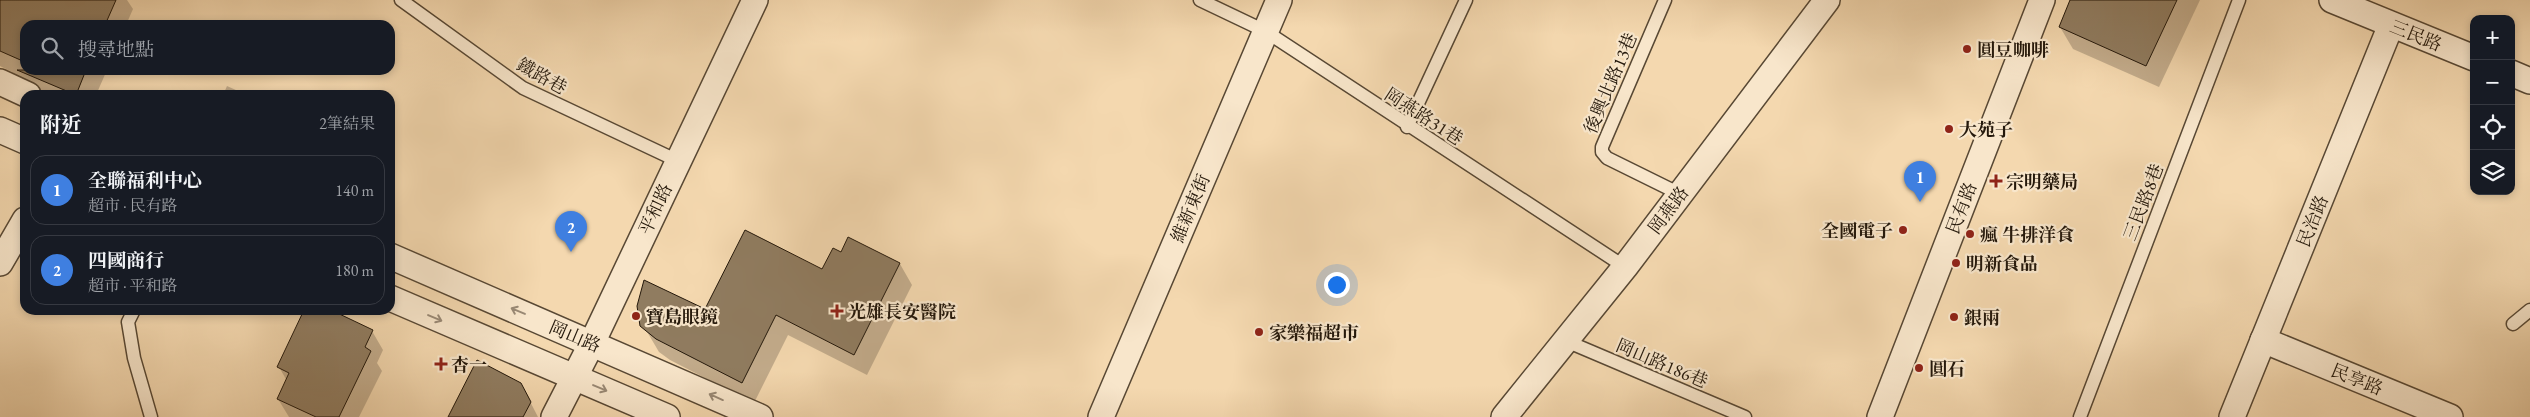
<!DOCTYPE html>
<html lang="zh-TW">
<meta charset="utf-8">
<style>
body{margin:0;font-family:"EB Garamond","Noto Serif TC",serif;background:#20242c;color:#f1f3f6}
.controls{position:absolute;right:15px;top:15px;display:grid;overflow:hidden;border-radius:10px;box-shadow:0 2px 8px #0003}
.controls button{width:45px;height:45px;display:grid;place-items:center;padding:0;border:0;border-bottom:1px solid #363941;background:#171b24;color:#f1f3f6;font:25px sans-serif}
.you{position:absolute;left:1336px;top:284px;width:18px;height:18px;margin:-12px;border:4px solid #fff;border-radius:50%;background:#1a73e8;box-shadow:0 0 0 8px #1a73e833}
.badge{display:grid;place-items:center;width:32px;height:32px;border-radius:50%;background:#7c3aed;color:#fff;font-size:16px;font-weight:700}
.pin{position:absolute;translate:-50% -41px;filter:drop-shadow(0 1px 2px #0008)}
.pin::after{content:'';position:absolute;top:26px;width:18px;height:15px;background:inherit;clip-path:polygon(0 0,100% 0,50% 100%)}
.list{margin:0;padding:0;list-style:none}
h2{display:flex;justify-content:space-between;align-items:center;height:65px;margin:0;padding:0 20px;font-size:21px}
h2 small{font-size:16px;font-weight:400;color:#9ea1a6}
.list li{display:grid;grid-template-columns:32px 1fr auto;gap:15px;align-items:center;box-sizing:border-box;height:70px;margin:0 10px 10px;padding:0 10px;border:1px solid #363941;border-radius:15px}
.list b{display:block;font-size:19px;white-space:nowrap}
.list p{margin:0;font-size:16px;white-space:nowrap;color:#9ea1a6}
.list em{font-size:16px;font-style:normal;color:#9ea1a6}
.icon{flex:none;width:28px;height:28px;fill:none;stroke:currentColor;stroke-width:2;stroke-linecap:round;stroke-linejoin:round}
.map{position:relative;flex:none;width:2530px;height:417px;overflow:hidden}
.search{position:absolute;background:#171b24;box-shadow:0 2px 8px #0003;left:20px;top:20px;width:375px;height:55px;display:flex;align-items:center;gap:12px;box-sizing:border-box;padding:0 18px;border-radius:15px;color:#9ea1a6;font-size:19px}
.panel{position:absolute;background:#171b24;box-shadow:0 2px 8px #0003;left:20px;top:90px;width:375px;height:225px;border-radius:15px}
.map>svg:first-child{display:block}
.shadow{fill:#0003}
.building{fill:#907c60;stroke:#24180b}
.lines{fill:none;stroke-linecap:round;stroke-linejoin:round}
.service-casing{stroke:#584834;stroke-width:15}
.minor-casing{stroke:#584834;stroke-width:28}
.service{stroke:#f8e6cb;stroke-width:12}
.minor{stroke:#f8e6cb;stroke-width:25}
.oneway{stroke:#998975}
.poi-dot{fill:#8f2418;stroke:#f8e6cb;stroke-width:2}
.labels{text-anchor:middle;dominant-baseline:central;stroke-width:4.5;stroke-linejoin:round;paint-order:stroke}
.street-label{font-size:18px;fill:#24180b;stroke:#f8e6cb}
.poi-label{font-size:18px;font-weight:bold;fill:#24180b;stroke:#f8e6cb;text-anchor:start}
</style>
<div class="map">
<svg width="2530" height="417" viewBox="0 0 2530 417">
<rect width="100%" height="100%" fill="#f4d8af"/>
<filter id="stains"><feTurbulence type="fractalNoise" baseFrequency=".004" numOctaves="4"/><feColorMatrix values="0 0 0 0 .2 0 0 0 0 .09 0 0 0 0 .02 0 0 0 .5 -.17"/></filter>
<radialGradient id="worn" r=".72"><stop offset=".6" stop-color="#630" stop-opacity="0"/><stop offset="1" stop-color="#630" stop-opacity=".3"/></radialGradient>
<g class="shadow">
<polygon points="0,0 127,0 133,9 126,25 25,25 25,70 107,70 96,95 39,95 21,88 12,72 0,66"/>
<polygon points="2072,0 2200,0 2159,87 2073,49 2060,27"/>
<polygon points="227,86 247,95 223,95"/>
<polygon points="849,238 900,264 912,285 867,375 788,335 754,403 670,360 659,352 639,318 705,310 823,271 842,253"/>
<polygon points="306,310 328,310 372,331 383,350 377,363 382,371 359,417 289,417 278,399 287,381 279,367"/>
<polygon points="521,384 538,417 454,417"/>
</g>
<g class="building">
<polygon points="0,0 116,0 105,25 25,25 25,62 0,51"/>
<polygon points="2070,0 2177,0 2146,66 2059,27"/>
<polygon points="17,70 86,70 76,95"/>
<polygon points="745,230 822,269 833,248 841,252 848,237 900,263 854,355 776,315 742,383 656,339 640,326 637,306 644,280 705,309"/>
<polygon points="304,310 331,310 373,330 365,347 371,351 339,417 316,417 277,399 289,373 277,367"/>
<polygon points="477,360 521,383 531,402 523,417 448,417"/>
</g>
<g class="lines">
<g class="service-casing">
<g id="service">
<polyline points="401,0 523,88 678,161"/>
<polyline points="1200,0 1265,31 1625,267"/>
<polyline points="1665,0 1602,147 1602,152 1607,158 1680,194"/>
<polyline points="1407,127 1466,0"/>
<polyline points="134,310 128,322 134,358 151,417"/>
<polyline points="2513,324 2530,310"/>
<polyline points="1566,341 1745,417"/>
<polyline points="2080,417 2239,0"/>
</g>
</g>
<g class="minor-casing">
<g id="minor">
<polyline points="2332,0 2474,58"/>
<polyline points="2511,73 2530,81"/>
<polyline points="0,82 28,95"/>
<polyline points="0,130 25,141"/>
<polyline points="390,256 760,417"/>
<polyline points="0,263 25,220"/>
<polyline points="390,298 667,417"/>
<polyline points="2263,340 2450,417"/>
<polyline points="554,417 592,343 755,0"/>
<polyline points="1101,417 1279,0"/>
<polyline points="1504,417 1625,267 1827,0"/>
<polyline points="1880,417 2042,0"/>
<polyline points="2232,417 2391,25"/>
</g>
</g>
<use href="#service" class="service"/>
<use href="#minor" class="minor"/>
</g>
<defs><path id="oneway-shaft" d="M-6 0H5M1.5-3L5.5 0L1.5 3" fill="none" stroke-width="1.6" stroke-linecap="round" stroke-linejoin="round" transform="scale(1.25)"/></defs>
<g class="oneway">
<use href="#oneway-shaft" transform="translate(518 311) rotate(-157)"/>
<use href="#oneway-shaft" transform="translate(435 318) rotate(23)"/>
<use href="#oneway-shaft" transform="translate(600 388) rotate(23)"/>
<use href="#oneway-shaft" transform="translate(716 397) rotate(-156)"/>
</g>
<g class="poi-dot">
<circle cx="1967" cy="49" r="5"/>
<circle cx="1949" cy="129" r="5"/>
<path d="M1993.5 173.5h5v5h5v5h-5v5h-5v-5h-5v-5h5z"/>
<circle cx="1903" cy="230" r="5"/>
<circle cx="1970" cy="234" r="5"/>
<circle cx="1956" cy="263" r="5"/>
<path d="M834.5 303.5h5v5h5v5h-5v5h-5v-5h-5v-5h5z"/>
<circle cx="636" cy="316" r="5"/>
<circle cx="1954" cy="317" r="5"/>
<circle cx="1259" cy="332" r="5"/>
<path d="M438.5 356.5h5v5h5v5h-5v5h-5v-5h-5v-5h5z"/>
<circle cx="1919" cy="368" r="5"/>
</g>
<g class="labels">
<g class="street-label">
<text transform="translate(2416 35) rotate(22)">三民路</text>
<text transform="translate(542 76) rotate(29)">鐵路巷</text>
<text transform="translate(1610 83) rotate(-67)">後興北路13巷</text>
<text transform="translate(1424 116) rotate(33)">岡燕路31巷</text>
<text transform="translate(2143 202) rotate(-69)">三民路8巷</text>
<text transform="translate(1190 208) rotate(-67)">維新東街</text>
<text transform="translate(1961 208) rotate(-69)">民有路</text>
<text transform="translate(655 209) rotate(-65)">平和路</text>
<text transform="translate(1668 210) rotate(-53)">岡燕路</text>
<text transform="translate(2312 221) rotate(-68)">民治路</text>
<text transform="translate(575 336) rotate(23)">岡山路</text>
<text transform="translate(1662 363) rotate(23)">岡山路186巷</text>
<text transform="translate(2357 379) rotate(22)">民享路</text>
</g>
<g class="poi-label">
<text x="1977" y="49">圓豆咖啡</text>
<text x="1959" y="129">大苑子</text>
<text x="2006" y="181">宗明藥局</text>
<text x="1893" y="230" text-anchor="end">全國電子</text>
<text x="1980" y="234">瘋 牛排洋食</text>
<text x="1966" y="263">明新食品</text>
<text x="848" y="311">光雄長安醫院</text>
<text x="646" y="316">寶島眼鏡</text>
<text x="1964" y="317">銀兩</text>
<text x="1269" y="332">家樂福超市</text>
<text x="451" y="364">杏一</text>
<text x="1929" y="368">圓石</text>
</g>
</g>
<rect width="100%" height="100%" filter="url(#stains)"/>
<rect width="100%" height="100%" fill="url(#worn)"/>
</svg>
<div class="controls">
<button>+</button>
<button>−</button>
<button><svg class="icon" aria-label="locate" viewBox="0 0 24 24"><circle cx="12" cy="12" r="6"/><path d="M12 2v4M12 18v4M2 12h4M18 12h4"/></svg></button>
<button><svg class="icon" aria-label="layers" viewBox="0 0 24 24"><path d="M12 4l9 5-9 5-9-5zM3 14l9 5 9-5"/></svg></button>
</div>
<div class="you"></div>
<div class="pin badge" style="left:1920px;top:202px;background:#3f7fe0">1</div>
<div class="pin badge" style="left:571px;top:252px;background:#3f7fe0">2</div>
<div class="search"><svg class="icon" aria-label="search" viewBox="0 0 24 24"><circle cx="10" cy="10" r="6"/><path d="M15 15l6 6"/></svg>搜尋地點</div>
<section class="panel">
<h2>附近<small>2筆結果</small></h2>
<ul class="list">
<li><span class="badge" style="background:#3f7fe0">1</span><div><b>全聯福利中心</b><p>超市 · 民有路</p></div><em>140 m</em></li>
<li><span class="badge" style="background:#3f7fe0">2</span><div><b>四國商行</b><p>超市 · 平和路</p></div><em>180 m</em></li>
</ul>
</section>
</div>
